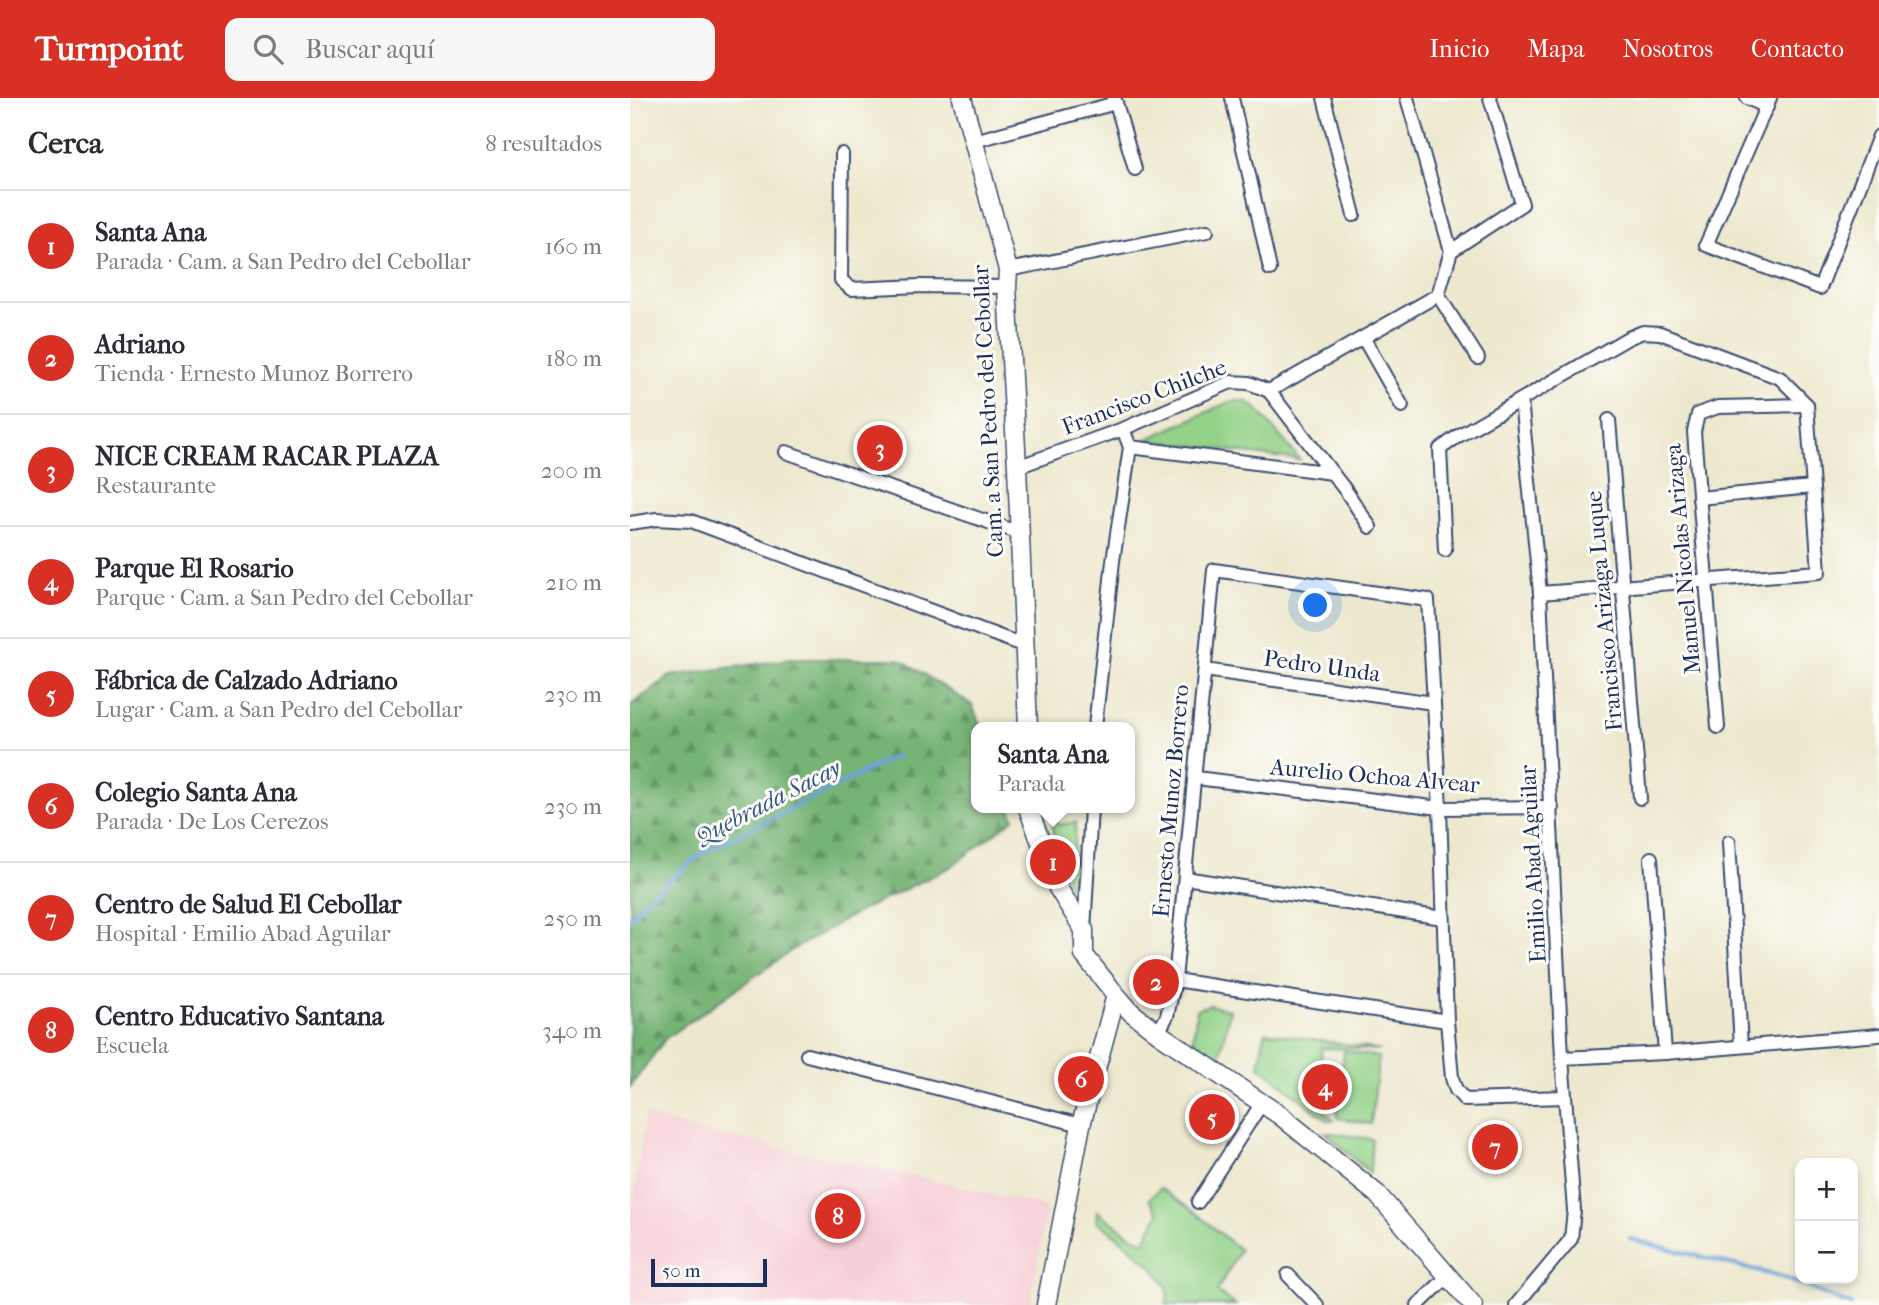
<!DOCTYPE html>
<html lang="es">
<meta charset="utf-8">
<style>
body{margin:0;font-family:"IM FELL French Canon",serif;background:#f7f7f7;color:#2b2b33}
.controls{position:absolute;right:21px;bottom:21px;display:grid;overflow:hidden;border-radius:14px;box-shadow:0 4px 10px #0003}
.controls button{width:63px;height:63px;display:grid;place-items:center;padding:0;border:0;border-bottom:2px solid #e1e1e2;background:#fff;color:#2b2b33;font:35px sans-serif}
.scale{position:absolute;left:21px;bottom:18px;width:116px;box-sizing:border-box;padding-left:7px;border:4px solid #1b2f5e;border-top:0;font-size:19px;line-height:24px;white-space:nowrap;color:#1b2f5e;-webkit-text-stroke:5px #fdfcf7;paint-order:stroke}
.you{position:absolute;left:686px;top:508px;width:24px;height:24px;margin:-18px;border:5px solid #fff;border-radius:50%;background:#1a73e8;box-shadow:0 0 0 10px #1a73e833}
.badge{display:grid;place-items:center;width:46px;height:46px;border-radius:50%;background:#d93025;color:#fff;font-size:23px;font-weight:700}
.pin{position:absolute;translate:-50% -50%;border:4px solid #fff;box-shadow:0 2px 7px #0006}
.popup{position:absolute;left:341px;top:624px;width:164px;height:91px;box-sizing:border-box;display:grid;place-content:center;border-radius:14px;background:#fff;filter:drop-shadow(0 2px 5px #0005);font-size:23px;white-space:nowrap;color:#7c7c81}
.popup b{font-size:26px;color:#2b2b33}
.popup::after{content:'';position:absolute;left:50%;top:100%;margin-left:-14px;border:14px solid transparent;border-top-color:#fff}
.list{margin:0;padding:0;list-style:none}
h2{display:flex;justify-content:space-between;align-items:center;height:91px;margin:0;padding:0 28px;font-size:30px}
h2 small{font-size:23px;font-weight:400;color:#7c7c81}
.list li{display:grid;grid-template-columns:46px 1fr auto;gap:21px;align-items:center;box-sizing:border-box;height:112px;padding:0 28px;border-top:2px solid #e1e1e2}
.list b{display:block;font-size:26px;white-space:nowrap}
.list p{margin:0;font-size:23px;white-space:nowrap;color:#7c7c81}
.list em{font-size:23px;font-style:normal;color:#7c7c81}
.icon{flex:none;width:38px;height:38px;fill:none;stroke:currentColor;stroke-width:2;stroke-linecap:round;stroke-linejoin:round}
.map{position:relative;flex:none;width:1249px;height:1207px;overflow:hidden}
header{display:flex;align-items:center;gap:42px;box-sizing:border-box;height:98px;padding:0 35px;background:#d93025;color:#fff}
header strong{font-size:33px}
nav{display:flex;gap:38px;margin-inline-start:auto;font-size:24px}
.search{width:490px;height:63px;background:#f7f7f7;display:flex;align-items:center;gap:18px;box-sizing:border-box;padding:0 24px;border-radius:14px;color:#7c7c81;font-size:26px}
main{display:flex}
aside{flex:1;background:#fff}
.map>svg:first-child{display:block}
.built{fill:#f6cfd7}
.green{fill:#93d288;stroke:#578073;stroke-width:2}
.forest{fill:url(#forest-firs);stroke:#487269;stroke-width:2}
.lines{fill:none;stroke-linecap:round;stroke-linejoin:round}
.stream{stroke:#6ea2da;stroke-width:4.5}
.street-casing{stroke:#3a4b6f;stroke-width:16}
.secondary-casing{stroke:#3a4b6f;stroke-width:21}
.street{stroke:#fff;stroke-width:12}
.secondary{stroke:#fff;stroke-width:18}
.labels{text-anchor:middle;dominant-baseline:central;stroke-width:6;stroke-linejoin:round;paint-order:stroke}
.street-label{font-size:23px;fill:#1b2f5e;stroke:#fdfcf7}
.water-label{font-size:24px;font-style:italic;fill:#385789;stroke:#fdfcf7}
</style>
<header>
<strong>Turnpoint</strong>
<div class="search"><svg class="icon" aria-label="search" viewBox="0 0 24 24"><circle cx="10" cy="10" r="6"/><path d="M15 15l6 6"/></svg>Buscar aquí</div>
<nav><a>Inicio</a><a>Mapa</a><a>Nosotros</a><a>Contacto</a></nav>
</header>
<main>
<aside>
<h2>Cerca<small>8 resultados</small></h2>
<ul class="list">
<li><span class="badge">1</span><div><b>Santa Ana</b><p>Parada · Cam. a San Pedro del Cebollar</p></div><em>160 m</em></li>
<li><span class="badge">2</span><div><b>Adriano</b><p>Tienda · Ernesto Munoz Borrero</p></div><em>180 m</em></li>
<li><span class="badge">3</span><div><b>NICE CREAM RACAR PLAZA</b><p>Restaurante</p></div><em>200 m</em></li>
<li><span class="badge">4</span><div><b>Parque El Rosario</b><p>Parque · Cam. a San Pedro del Cebollar</p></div><em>210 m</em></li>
<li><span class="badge">5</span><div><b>Fábrica de Calzado Adriano</b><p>Lugar · Cam. a San Pedro del Cebollar</p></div><em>230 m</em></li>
<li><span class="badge">6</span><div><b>Colegio Santa Ana</b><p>Parada · De Los Cerezos</p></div><em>230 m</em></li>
<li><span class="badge">7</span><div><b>Centro de Salud El Cebollar</b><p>Hospital · Emilio Abad Aguilar</p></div><em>250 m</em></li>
<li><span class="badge">8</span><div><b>Centro Educativo Santana</b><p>Escuela</p></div><em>340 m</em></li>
</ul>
</aside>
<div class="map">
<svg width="1249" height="1207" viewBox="0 0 1249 1207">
<defs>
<pattern id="forest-firs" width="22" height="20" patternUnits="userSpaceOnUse" patternTransform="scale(1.75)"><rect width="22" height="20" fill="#76b474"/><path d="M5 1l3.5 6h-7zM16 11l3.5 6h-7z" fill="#609362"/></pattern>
</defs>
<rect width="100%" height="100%" fill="#fdfcf7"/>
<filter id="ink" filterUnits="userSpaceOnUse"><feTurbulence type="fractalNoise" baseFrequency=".0143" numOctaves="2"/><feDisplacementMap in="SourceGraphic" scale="14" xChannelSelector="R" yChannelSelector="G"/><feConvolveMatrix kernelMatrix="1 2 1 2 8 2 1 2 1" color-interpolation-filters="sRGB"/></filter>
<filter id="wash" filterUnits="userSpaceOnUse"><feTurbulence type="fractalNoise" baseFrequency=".00686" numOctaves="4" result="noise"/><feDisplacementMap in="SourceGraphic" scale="28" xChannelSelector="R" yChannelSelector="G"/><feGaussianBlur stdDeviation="1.57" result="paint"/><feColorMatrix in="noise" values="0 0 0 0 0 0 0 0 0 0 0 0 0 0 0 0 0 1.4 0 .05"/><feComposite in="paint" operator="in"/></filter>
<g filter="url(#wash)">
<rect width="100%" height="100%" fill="#ede8ce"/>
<polygon class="built" points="15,1015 54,1029 298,1081 417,1109 400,1207 0,1207 0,1127"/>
<g class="green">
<polygon points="615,303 627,311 670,362 515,342 599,304"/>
<polygon points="421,719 429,727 446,724 441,796 425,743"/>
<polygon points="579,907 600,912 589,961 563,942 567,911"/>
<polygon points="635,934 750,952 692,950 687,1006 704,1023 698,1023 629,968"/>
<polygon points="714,953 749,959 741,1026 707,1020"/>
<polygon points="695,1034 742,1041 740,1075"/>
<path d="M530 1090 566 1115 610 1152 587 1193 606 1207H536C537 1202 539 1196 537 1191 531 1171 483 1135 466 1123L467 1113 500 1137 514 1144 529 1115 519 1101Z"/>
</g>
<polygon class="forest" points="161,561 270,561 342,607 351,629 346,629 346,710 380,710 384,721 319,770 230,813 164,851 36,940 0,989 0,608 40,578"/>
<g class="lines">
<g class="stream">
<polyline points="0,820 16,802 71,756 268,657"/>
<polyline points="1000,1141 1152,1179 1221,1207"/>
</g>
</g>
</g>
<g filter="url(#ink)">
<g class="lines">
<g class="street-casing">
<g id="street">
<polyline points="602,0 640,171"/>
<polyline points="694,0 724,117"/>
<polyline points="777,0 821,153"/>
<polyline points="1117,0 1137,9"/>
<polyline points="1140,0 1076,147 1190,190 1249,38"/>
<polyline points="486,5 505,71"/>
<polyline points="344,43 486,5 484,0"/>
<polyline points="212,56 211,182 221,191 290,188 377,189"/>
<polyline points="378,172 577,133"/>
<polyline points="808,197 848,260"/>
<polyline points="734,241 772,308"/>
<polyline points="639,293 716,393 740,429"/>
<polyline points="979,322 1010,700"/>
<polyline points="500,349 702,375"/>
<polyline points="156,354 390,435"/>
<polyline points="387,369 493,331 601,284 619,285 639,293 808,197 821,153 892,106 860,0"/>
<polyline points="1069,400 1182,389"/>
<polyline points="0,425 27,421 61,423 395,548"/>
<polyline points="815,452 810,351 828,338 998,240 1013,234 1030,235 1150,280 1177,307 1189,474 910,495"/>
<polyline points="575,572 803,605"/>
<polyline points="465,629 483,463 500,349 493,331"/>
<polyline points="1088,629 1064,334 1068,316 1088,309 1177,307"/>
<polyline points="566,680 810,710 922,709"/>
<polyline points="1099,744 1111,948"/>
<polyline points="1021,760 1035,955"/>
<polyline points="555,780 813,820"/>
<polyline points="454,832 461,710"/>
<polyline points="545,882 817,923"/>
<polyline points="528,935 537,918 545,882 584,472 798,502 810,710 817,923 822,980 826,992 835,1002 935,999"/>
<polyline points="177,957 451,1027"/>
<polyline points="932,960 1035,955 1249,937"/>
<polyline points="568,1104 632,1005"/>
<polyline points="658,1177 687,1207"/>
<polyline points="788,1207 817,1179"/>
<polyline points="886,1207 941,1141 944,1112 932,960 910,495 891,302"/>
</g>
</g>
<g class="secondary-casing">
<g id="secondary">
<polyline points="332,0 378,172 377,189 387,369 398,629"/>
<polyline points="398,710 428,790 454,832 454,857 486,897 501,914 528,935 651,1018 747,1096 843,1207"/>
<polyline points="416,1207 451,1027 486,897"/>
</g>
</g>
<use href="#street" class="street"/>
<use href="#secondary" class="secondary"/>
</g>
</g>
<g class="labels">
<g class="street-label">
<text transform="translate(514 299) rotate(-21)">Francisco Chilche</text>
<text transform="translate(358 313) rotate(-93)">Cam. a San Pedro del Cebollar</text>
<text transform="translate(1053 461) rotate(-95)">Manuel Nicolas Arizaga</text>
<text transform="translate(974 513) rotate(-95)">Francisco Arizaga Luque</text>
<text transform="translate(692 568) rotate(8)">Pedro Unda</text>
<text transform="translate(745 678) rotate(5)">Aurelio Ochoa Alvear</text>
<text transform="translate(541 703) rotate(-85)">Ernesto Munoz Borrero</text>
<text transform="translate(903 766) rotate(-93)">Emilio Abad Aguilar</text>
</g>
<g class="water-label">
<text transform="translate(138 704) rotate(-27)">Quebrada Sacay</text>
</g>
</g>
</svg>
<div class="controls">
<button>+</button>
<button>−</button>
</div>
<div class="scale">50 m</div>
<div class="you"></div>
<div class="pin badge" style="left:423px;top:764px">1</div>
<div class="popup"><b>Santa Ana</b>Parada</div>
<div class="pin badge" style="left:526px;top:884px">2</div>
<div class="pin badge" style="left:250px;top:350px">3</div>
<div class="pin badge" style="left:695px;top:989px">4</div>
<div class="pin badge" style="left:582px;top:1019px">5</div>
<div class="pin badge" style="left:451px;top:981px">6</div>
<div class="pin badge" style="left:865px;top:1049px">7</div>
<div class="pin badge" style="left:208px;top:1118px">8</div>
</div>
</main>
